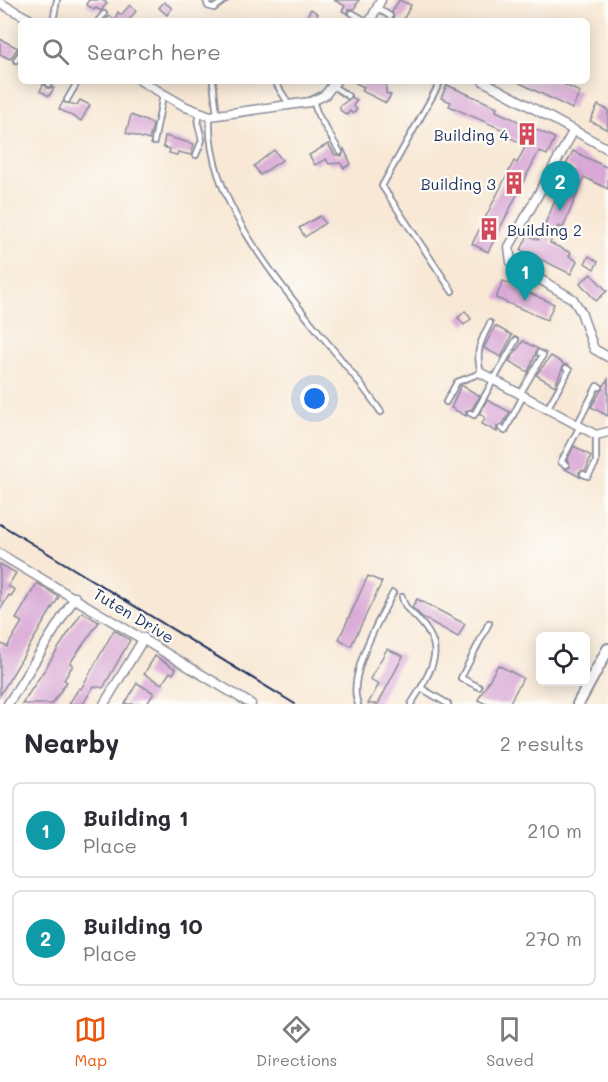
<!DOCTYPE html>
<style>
body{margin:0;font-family:Mali,sans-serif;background:#f7f7f7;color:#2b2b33}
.controls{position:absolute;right:18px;bottom:18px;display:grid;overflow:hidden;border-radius:9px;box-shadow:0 3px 15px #0003}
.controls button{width:54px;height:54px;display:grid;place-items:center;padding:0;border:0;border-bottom:2px solid #e1e1e2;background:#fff;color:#2b2b33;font:30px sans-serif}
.you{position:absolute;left:315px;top:399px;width:21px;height:21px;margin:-15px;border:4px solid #fff;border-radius:50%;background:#1a73e8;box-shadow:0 0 0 9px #1a73e833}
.badge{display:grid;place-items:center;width:39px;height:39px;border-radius:50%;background:#ea580c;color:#fff;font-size:20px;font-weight:700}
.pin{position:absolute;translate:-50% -50px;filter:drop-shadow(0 2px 3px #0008)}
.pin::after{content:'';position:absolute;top:32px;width:21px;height:18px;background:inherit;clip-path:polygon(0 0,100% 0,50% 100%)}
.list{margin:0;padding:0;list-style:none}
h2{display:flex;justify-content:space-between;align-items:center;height:78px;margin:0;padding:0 24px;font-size:26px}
h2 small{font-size:20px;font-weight:400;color:#7c7c81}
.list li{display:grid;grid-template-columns:39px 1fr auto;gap:18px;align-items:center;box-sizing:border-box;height:96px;margin:0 12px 12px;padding:0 12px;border:2px solid #e1e1e2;border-radius:9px}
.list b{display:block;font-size:22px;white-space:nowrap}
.list p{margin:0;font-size:20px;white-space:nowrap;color:#7c7c81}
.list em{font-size:20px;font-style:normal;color:#7c7c81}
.icon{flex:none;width:33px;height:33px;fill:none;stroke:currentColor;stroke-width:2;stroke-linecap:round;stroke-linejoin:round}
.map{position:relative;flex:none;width:608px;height:704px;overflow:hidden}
.search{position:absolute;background:#fff;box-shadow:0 3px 15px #0003;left:18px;right:18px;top:18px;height:66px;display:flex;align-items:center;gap:15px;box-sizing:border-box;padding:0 21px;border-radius:9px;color:#7c7c81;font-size:22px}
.sheet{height:294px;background:#fff}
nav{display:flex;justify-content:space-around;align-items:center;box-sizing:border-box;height:84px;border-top:2px solid #e1e1e2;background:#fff;font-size:16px;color:#7c7c81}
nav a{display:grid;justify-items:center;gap:3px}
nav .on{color:#ea580c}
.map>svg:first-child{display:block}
.building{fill:#d9a8d6}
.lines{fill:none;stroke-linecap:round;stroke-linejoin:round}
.service-casing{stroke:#8a8c9a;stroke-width:8}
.minor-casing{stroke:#8a8c9a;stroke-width:11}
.tertiary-casing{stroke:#8a8c9a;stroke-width:14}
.service{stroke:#fff;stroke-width:4.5}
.minor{stroke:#fff;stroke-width:8}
.tertiary{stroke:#fff;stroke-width:10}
.rail{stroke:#1b2f5e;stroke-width:2}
.labels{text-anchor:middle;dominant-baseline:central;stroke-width:4.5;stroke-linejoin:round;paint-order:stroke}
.poi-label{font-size:16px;fill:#1b2f5e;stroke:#fdfcf7;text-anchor:end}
.street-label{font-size:16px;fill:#1b2f5e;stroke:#fdfcf7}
</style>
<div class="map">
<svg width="608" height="704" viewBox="0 0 608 704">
<rect width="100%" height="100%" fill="#fdfcf7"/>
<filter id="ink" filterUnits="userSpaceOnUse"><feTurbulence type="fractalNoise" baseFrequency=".0167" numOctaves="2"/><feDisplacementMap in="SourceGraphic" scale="12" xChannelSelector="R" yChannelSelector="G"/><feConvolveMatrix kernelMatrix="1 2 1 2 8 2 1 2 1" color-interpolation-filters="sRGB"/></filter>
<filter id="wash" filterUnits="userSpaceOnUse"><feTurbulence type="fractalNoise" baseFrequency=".008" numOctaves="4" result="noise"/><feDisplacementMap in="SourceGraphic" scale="24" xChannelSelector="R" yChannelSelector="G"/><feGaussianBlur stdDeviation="1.35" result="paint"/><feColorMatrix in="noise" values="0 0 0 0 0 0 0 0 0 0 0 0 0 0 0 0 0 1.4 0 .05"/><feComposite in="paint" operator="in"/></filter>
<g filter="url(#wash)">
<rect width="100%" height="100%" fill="#f8e8d5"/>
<g id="blocks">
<g class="building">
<polygon points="89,0 102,0 107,3 101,11 96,8 94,10 86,4"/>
<polygon points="334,0 359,0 354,9 349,9 348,14 342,11 345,6"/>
<polygon points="399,0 411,5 403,20 394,21 392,12"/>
<polygon points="164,2 172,8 167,15 159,8"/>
<polygon points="130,5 136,11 128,21 114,21 118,12 121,15"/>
<polygon points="311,9 318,14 313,21 304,21"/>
<polygon points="0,39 18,48 10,59 0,54"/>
<polygon points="352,81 386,81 386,93 391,95 386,103 362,91 364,87"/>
<polygon points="516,81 557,81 580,92 572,109"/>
<polygon points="44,83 47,88 54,88 49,96 40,91"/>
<polygon points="447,85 497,107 496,111 555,138 547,155 539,151 488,252 472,244 514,161 517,163 526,145 506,136 508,132 449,106 451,102 441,98"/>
<polygon points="352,97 357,100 353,106 357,109 353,114 350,111 347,115 340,110 340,106"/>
<polygon points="80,100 90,105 81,121 59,109 63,102 77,105"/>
<polygon points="598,105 608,110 608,130 590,121"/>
<polygon points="131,115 153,124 149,140 126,133"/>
<polygon points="165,136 194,144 191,155 178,152 177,155 169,153 170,149 163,147"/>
<polygon points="328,144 335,155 342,156 344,149 351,164 344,168 340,163 329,164 326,159 315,165 309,155"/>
<polygon points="274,150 282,160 260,175 254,166"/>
<polygon points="573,151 608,168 608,189 584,177 563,228 558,226 550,243 571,253 569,256 577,261 571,274 521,250 528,235 538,240 565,178 570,180 576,170 566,165"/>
<polygon points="320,216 325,223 305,237 299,228"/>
<polygon points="589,256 598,262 594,269 585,263"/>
<polygon points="591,274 607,291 596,301 580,283"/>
<polygon points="503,281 554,304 547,320 496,298"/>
<polygon points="465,311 471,319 464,325 458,318"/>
<polygon points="495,326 512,335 501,357 484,348"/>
<polygon points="523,341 538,349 528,372 509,361"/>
<polygon points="551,356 564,364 555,386 536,375"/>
<polygon points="608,379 608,416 591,407"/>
<polygon points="461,385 480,396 472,409 466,411 466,416 451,408"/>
<polygon points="487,400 510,412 503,424 497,426 497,432 482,424 485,417 480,414"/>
<polygon points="574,446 591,456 586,470 579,472 580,477 565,469 570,467 567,460"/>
<polygon points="0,564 16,573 8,586 15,590 11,596 9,595 0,610"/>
<polygon points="368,576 382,582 351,646 339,639"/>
<polygon points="37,583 59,597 0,695 0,643 7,647 22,622 16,619"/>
<polygon points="417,599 465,624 458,637 422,617 412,607"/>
<polygon points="82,612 99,622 70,663 73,665 64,680 67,682 62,689 52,704 22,704"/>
<polygon points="114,630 130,640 103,688 94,686 83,704 69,704 79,688 81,689"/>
<polygon points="387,649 403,656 378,704 368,704 379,684 370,679"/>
<polygon points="155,656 176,669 173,674 170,672 162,684 144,674"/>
<polygon points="498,665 523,678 509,704 486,704 478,700"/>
<polygon points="137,683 154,693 147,704 125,704"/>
</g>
</g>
</g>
<g filter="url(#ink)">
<use href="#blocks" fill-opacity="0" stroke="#8a8c9a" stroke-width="1.5"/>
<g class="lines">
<g class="service-casing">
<g id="service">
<polyline points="206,0 208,6 214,8 225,0"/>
<polyline points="377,8 390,16"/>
<polyline points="352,13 366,21"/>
<polyline points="53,21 57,0"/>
<polyline points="98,21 104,14"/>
<polyline points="109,21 110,20"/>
<polyline points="16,60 21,53"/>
<polyline points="213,81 217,115"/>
<polyline points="441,81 382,186 452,291"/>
<polyline points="49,84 49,81"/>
<polyline points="277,85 290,106"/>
<polyline points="333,86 348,96"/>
<polyline points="67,100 78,81"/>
<polyline points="313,101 318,115 340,152"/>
<path d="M210 116C203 221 326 330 381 412"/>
<polyline points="154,142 163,95"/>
<polyline points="196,155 202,140 198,124 200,112"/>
<polyline points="520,394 543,355 539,353"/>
<path d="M446 402 457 382 481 373C475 352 480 342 490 323"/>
<polyline points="547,409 569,370 566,368"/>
<polyline points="470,413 474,415 516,340"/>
<polyline points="577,425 597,386 600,387"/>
<polyline points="501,428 505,431 523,396"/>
<polyline points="566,465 561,462 580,426"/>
<polyline points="583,474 588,476 596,463 596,435"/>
<path d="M402 597C404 606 408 610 415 616 442 643 438 657 421 688"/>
<polyline points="479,687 461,678 489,623"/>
<path d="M358 704C346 677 380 618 393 593"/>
<polyline points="411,704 421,688 448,704"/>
</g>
</g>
<g class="minor-casing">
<g id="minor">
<polyline points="0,3 33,21"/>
<polyline points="370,21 381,0"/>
<polyline points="141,81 186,107 210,116 310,102 325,95 336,81"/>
<polyline points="483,81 608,149"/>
<polyline points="574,130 509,247 511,262 573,299 581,312 594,349 608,357"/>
<polyline points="481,373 596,435 608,432"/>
<polyline points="0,554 251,704"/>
<polyline points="8,704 75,597"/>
<polyline points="104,704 144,638"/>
</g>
</g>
<g class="tertiary-casing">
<polyline id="tertiary" points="578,704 608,649"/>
</g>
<use href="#service" class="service"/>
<use href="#minor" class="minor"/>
<use href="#tertiary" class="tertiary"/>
<polyline class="rail" points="0,524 295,704"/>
</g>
</g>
<defs>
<g id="building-bare" transform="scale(1.8)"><path d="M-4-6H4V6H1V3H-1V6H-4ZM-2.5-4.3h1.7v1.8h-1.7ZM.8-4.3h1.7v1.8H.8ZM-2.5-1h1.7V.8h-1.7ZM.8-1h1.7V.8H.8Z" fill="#d1495b" stroke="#fdfcf7" stroke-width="2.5" paint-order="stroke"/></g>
</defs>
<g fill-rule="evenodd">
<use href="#building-bare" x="527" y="134"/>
<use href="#building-bare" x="514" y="183"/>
<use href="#building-bare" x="489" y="229"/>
</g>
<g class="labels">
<g class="poi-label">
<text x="509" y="134">Building 4</text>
<text x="496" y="183">Building 3</text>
<text x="507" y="229" text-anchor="start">Building 2</text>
</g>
<g class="street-label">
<text transform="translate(134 615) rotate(31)">Tuten Drive</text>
</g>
</g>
</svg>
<div class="controls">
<button><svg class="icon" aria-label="locate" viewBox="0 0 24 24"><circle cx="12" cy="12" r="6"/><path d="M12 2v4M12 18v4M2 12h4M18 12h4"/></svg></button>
</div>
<div class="you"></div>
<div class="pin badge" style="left:525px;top:301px;background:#0f9aa8">1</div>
<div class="pin badge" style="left:560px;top:211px;background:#0f9aa8">2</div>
<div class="search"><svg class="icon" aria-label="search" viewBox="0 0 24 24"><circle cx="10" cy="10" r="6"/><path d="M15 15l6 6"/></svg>Search here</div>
</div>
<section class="sheet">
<h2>Nearby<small>2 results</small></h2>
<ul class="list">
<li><span class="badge" style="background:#0f9aa8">1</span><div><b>Building 1</b><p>Place</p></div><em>210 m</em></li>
<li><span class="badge" style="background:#0f9aa8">2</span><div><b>Building 10</b><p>Place</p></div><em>270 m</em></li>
</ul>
</section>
<nav>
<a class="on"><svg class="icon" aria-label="map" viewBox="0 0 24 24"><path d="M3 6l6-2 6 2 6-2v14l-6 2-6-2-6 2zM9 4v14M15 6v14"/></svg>Map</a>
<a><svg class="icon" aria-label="directions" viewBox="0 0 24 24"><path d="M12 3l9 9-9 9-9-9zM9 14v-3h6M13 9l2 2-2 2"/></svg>Directions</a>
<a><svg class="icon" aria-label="saved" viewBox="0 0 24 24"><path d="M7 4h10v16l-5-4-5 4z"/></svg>Saved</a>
</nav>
